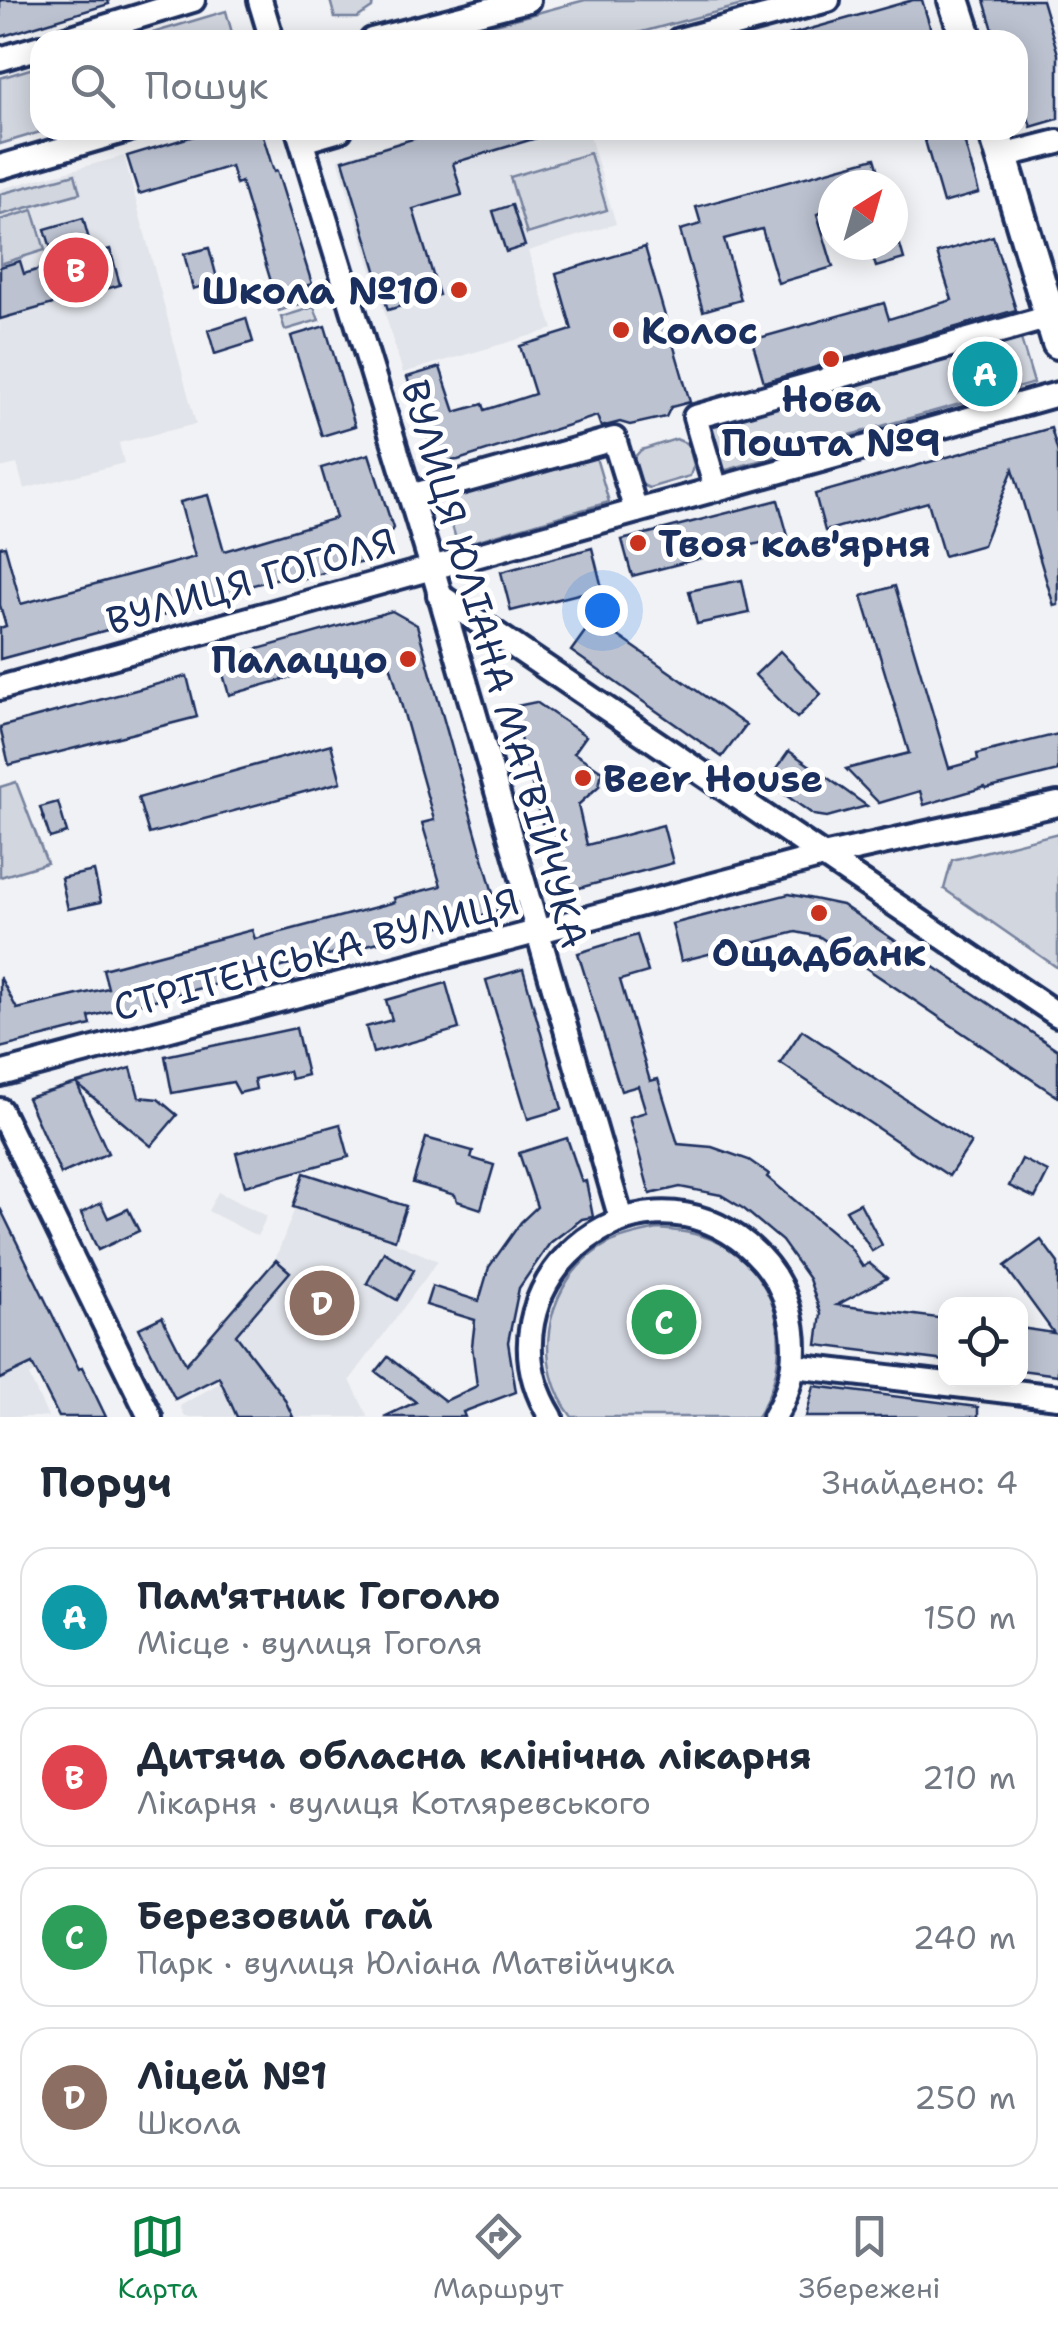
<!DOCTYPE html>
<html lang="uk">
<meta charset="utf-8">
<style>
body{margin:0;font-family:"Shantell Sans",sans-serif;background:#f6f6f7;color:#1f2937}
.controls{position:absolute;right:30px;bottom:30px;display:grid;overflow:hidden;border-radius:20px;box-shadow:0 5px 25px #0003}
.controls button{width:90px;height:90px;display:grid;place-items:center;padding:0;border:0;border-bottom:2px solid #e0e1e3;background:#fff;color:#1f2937;font:50px sans-serif}
.compass{position:absolute;left:818px;top:170px;width:90px;height:90px;border-radius:50%;background:#fff;box-shadow:0 5px 25px #0003;rotate:37deg}
.you{position:absolute;left:602px;top:610px;width:35px;height:35px;margin:-25px;border:8px solid #fff;border-radius:50%;background:#1a73e8;box-shadow:0 0 0 15px #1a73e833}
.badge{display:grid;place-items:center;width:65px;height:65px;border-radius:50%;background:#0b8043;color:#fff;font-size:32px;font-weight:700}
.pin{position:absolute;translate:-50% -50%;border:5px solid #fff;box-shadow:0 2px 10px #0006}
.list{margin:0;padding:0;list-style:none}
h2{display:flex;justify-content:space-between;align-items:center;height:130px;margin:0;padding:0 40px;font-size:42px}
h2 small{font-size:32px;font-weight:400;color:#747a83}
.list li{display:grid;grid-template-columns:65px 1fr auto;gap:30px;align-items:center;box-sizing:border-box;height:140px;margin:0 20px 20px;padding:0 20px;border:2px solid #e0e1e3;border-radius:30px}
.list b{display:block;font-size:38px;white-space:nowrap}
.list p{margin:0;font-size:32px;white-space:nowrap;color:#747a83}
.list em{font-size:32px;font-style:normal;color:#747a83}
.icon{flex:none;width:55px;height:55px;fill:none;stroke:currentColor;stroke-width:2;stroke-linecap:round;stroke-linejoin:round}
.map{position:relative;flex:none;width:1058px;height:1417px;overflow:hidden}
.search{position:absolute;background:#fff;box-shadow:0 5px 25px #0003;left:30px;right:30px;top:30px;height:110px;display:flex;align-items:center;gap:25px;box-sizing:border-box;padding:0 35px;border-radius:30px;color:#747a83;font-size:38px}
.sheet{height:770px;background:#fff}
nav{display:flex;justify-content:space-around;align-items:center;box-sizing:border-box;height:140px;border-top:2px solid #e0e1e3;background:#fff;font-size:28px;color:#747a83}
nav a{display:grid;justify-items:center;gap:5px}
nav .on{color:#0b8043}
.map>svg:first-child{display:block}
.built{fill:#e1e4ea}
.green{fill:#d2d6df;stroke:#76829e;stroke-width:2.5}
.building{fill:#bcc2d0;stroke:#1b2f5e;stroke-width:2.5}
.lines{fill:none;stroke-linecap:round;stroke-linejoin:round}
.minor-casing{stroke:#1b2f5e;stroke-width:30}
.major-casing{stroke:#1b2f5e;stroke-width:38}
.minor{stroke:#fff;stroke-width:22}
.major{stroke:#fff;stroke-width:30}
.poi-dot{fill:#c8321e;stroke:#fff;stroke-width:4}
.labels{text-anchor:middle;dominant-baseline:central;stroke-width:10;stroke-linejoin:round;paint-order:stroke}
.poi-label{font-size:38px;font-weight:bold;fill:#1b2f5e;stroke:#fff;text-anchor:start}
.street-label{font-size:38px;fill:#1b2f5e;stroke:#fff}
</style>
<div class="map">
<svg width="1058" height="1417" viewBox="0 0 1058 1417">
<rect width="100%" height="100%" fill="#f1f2f5"/>
<filter id="ink" filterUnits="userSpaceOnUse"><feTurbulence type="fractalNoise" baseFrequency=".01" numOctaves="2"/><feDisplacementMap in="SourceGraphic" scale="20" xChannelSelector="R" yChannelSelector="G"/><feConvolveMatrix kernelMatrix="1 2 1 2 8 2 1 2 1" color-interpolation-filters="sRGB"/></filter>
<g filter="url(#ink)">
<g class="built">
<polygon points="435,130 588,130 616,224 528,251 553,329 403,373 338,159"/>
<polygon points="124,156 196,424 119,443 124,463 24,489 17,464 0,468 0,189"/>
<polygon points="218,1192 267,1216 257,1236 208,1211"/>
<polygon points="0,1205 73,1354 29,1376 48,1417 0,1417"/>
<polygon points="295,1208 370,1232 438,1261 350,1380 368,1417 185,1417 180,1406 219,1383 201,1346 275,1260"/>
</g>
<g class="green">
<polygon points="330,0 373,0 372,8 357,18 335,18"/>
<polygon points="585,0 761,0 612,40 436,40"/>
<polygon points="226,11 234,40 129,40"/>
<polygon points="40,66 40,130 47,130 0,144 0,78"/>
<polygon points="590,153 607,210 527,234 510,177"/>
<polygon points="75,174 80,193 0,215 0,194"/>
<polygon points="33,210 45,250 0,264 0,220"/>
<polygon points="309,287 313,300 279,311 275,299"/>
<polygon points="314,307 319,320 285,330 281,317"/>
<polygon points="1021,339 1034,383 723,471 710,425"/>
<polygon points="676,439 688,444 694,465 690,476 649,488 638,483 632,460 641,450"/>
<polygon points="595,454 609,502 458,546 444,498"/>
<polygon points="16,782 47,863 0,877 0,787"/>
<polygon points="1058,833 1058,968 944,889 952,860"/>
<path d="M658 1229C682 1231 705 1234 725 1246 786 1284 793 1361 757 1417H572C533 1367 543 1293 592 1254 611 1238 635 1234 658 1229Z"/>
</g>
<g class="building">
<polygon points="0,0 108,0 109,4 0,37"/>
<polygon points="913,0 922,0 934,40 789,40 789,35"/>
<polygon points="984,0 1042,0 1058,54 1058,119 1031,127 1024,104 1018,106 1018,40 996,40"/>
<polygon points="228,130 261,130 274,172 277,171 312,284 275,295 241,182 236,184 231,166 139,194 127,156 207,132 209,136"/>
<polygon points="442,130 549,130 550,134 453,163 462,195 413,209 439,295 388,310 343,160"/>
<polygon points="922,130 961,130 979,193 943,203"/>
<polygon points="875,158 883,185 833,185 833,209 817,214 833,267 778,283 762,229 724,239 741,300 703,311 680,230 701,224 696,207"/>
<polygon points="512,205 525,246 506,252 493,211"/>
<polygon points="83,218 93,254 110,249 120,285 0,319 0,267 20,261 24,274 56,264 45,229"/>
<polygon points="993,236 1016,310 764,382 752,340 884,303 889,319 952,300 937,253"/>
<polygon points="869,245 900,245 904,259 876,267"/>
<polygon points="645,247 690,402 671,407 666,417 630,425 620,422 601,427 597,416 458,460 447,461 436,456 429,444 407,377 440,367 455,412 483,404 485,410 535,394 520,346 572,330 556,273"/>
<polygon points="209,248 218,282 193,289 184,254"/>
<polygon points="246,318 253,342 215,354 208,330"/>
<polygon points="325,326 355,426 322,436 291,336"/>
<polygon points="1051,428 1058,453 1058,605 1054,606 1013,469 983,545 944,556 928,502 825,531 815,494"/>
<polygon points="369,454 393,528 374,559 287,583 279,578 235,590 236,595 0,659 0,628 6,626 0,605 0,547 5,546 21,604 195,557 180,502 208,495 224,551 336,518 321,468"/>
<polygon points="778,500 788,536 632,576 622,540"/>
<polygon points="592,548 602,588 511,611 501,572"/>
<polygon points="742,580 749,613 697,624 689,591"/>
<polygon points="895,586 949,768 978,760 977,754 1058,734 1058,771 986,789 985,787 924,805 920,791 879,803 846,769 909,753 862,596"/>
<polygon points="392,611 417,625 498,911 89,1017 91,1025 0,1048 0,977 17,1009 108,988 103,969 252,930 255,939 395,902 394,898 441,886 422,823 434,820 386,650 229,695 219,660"/>
<polygon points="594,619 746,725 722,757 571,651"/>
<polygon points="780,651 821,694 797,718 755,675"/>
<polygon points="187,676 197,717 9,765 0,727"/>
<polygon points="536,702 586,736 574,753 602,771 599,786 578,805 587,845 663,825 673,863 560,893 512,707"/>
<polygon points="331,744 341,782 149,834 138,798"/>
<polygon points="789,751 825,776 867,806 827,817 814,815 767,782"/>
<polygon points="58,802 67,833 50,838 40,807"/>
<polygon points="94,871 101,902 68,909 61,878"/>
<polygon points="789,894 842,905 1058,1050 1058,1097 820,937 796,932 681,961 672,924"/>
<polygon points="637,935 648,972 620,980 650,1081 658,1079 678,1144 712,1147 749,1160 769,1174 767,1177 850,1247 863,1267 869,1263 887,1278 837,1305 946,1319 946,1361 817,1345 821,1314 809,1279 782,1241 744,1209 721,1195 680,1187 650,1194 629,1117 646,1112 638,1086 621,1091 578,953"/>
<polygon points="523,969 562,1109 528,1119 486,980"/>
<polygon points="446,983 459,1029 373,1053 366,1027 392,1020 386,1000"/>
<polygon points="296,1028 307,1075 291,1079 289,1071 254,1079 256,1089 239,1093 233,1082 172,1093 165,1056"/>
<polygon points="802,1030 971,1143 949,1176 780,1063"/>
<polygon points="131,1068 139,1097 158,1099 177,1115 151,1146 77,1084 108,1153 61,1174 27,1098 70,1085"/>
<polygon points="340,1124 349,1157 245,1186 236,1153"/>
<polygon points="426,1138 473,1151 471,1158 494,1165 481,1209 457,1201 455,1195 413,1183"/>
<polygon points="567,1138 582,1182 586,1181 593,1217 582,1219 550,1243 519,1288 508,1342 516,1392 463,1412 465,1417 384,1417 416,1402 376,1372 388,1357 445,1401 477,1386 472,1346 475,1320 426,1305 432,1286 479,1301 489,1267 521,1222 537,1207 519,1153"/>
<polygon points="1022,1159 1048,1172 1035,1198 1009,1186"/>
<polygon points="304,1173 406,1206 395,1240 293,1207"/>
<polygon points="101,1203 108,1218 128,1209 139,1231 98,1250 81,1213"/>
<polygon points="860,1203 882,1245 872,1251 846,1210"/>
<polygon points="0,1208 79,1369 82,1367 106,1417 59,1417 32,1364 0,1379"/>
<polygon points="1041,1240 1058,1263 1058,1375 1020,1370 1020,1328 1054,1333 1005,1266"/>
<polygon points="384,1252 414,1270 397,1300 367,1283"/>
<polygon points="276,1260 290,1272 236,1335 284,1398 293,1417 237,1417 219,1377 175,1399 139,1328 162,1317 186,1364"/>
<polygon points="814,1386 978,1407 978,1417 806,1417"/>
</g>
<g class="lines">
<g class="minor-casing">
<g id="minor">
<polyline points="260,0 272,40"/>
<polyline points="62,40 193,0"/>
<polyline points="372,40 528,0"/>
<polyline points="679,40 828,0"/>
<polyline points="0,59 40,47"/>
<polyline points="298,130 432,567 621,1219"/>
<polyline points="302,141 340,130"/>
<polyline points="1002,156 1058,142"/>
<polyline points="0,167 127,130"/>
<polyline points="716,489 695,417 1050,317"/>
<polyline points="410,496 614,439 636,511"/>
<polyline points="439,595 1058,1015"/>
<polyline points="0,688 1058,394"/>
<polyline points="0,1074 823,856 1058,804"/>
<polyline points="0,1110 150,1417"/>
<polyline points="794,1366 1058,1397"/>
<path d="M551 1417C472 1289 632 1149 747 1245 767 1262 781 1282 788 1307 799 1345 795 1384 774 1417"/>
</g>
</g>
<g class="major-casing">
<g id="major">
<polyline points="954,0 967,40"/>
<polyline points="994,130 1058,343"/>
</g>
</g>
<use href="#minor" class="minor"/>
<use href="#major" class="major"/>
</g>
</g>
<g class="poi-dot">
<circle cx="459" cy="290" r="10"/>
<circle cx="621" cy="330" r="10"/>
<circle cx="831" cy="359" r="10"/>
<circle cx="638" cy="543" r="10"/>
<circle cx="408" cy="659" r="10"/>
<circle cx="583" cy="778" r="10"/>
<circle cx="819" cy="913" r="10"/>
</g>
<g class="labels">
<g class="poi-label">
<text x="439" y="290" text-anchor="end">Школа №10</text>
<text x="641" y="330">Колос</text>
<text x="831" y="398" text-anchor="middle">Нова<tspan x="831" dy="44">Пошта №9</tspan></text>
<text x="658" y="543">Твоя кав'ярня</text>
<text x="388" y="659" text-anchor="end">Палаццо</text>
<text x="603" y="778">Beer House</text>
<text x="819" y="952" text-anchor="middle">Ощадбанк</text>
</g>
<g class="street-label">
<text transform="translate(251 581) rotate(-16)">ВУЛИЦЯ ГОГОЛЯ</text>
<text transform="translate(495 664) rotate(74)">ВУЛИЦЯ ЮЛІАНА МАТВІЙЧУКА</text>
<text transform="translate(316 954) rotate(-15)">СТРІТЕНСЬКА ВУЛИЦЯ</text>
</g>
</g>
</svg>
<div class="controls">
<button><svg class="icon" aria-label="locate" viewBox="0 0 24 24"><circle cx="12" cy="12" r="6"/><path d="M12 2v4M12 18v4M2 12h4M18 12h4"/></svg></button>
</div>
<svg class="compass" viewBox="-18 -18 36 36"><path d="M0-13l5 13h-10z" fill="#e53935"/><path d="M0 13l5-13h-10z" fill="#747a83"/></svg>
<div class="you"></div>
<div class="pin badge" style="left:985px;top:374px;background:#0f9aa8">A</div>
<div class="pin badge" style="left:76px;top:270px;background:#e0444e">B</div>
<div class="pin badge" style="left:664px;top:1322px;background:#2e9e5b">C</div>
<div class="pin badge" style="left:322px;top:1303px;background:#8d6e63">D</div>
<div class="search"><svg class="icon" aria-label="search" viewBox="0 0 24 24"><circle cx="10" cy="10" r="6"/><path d="M15 15l6 6"/></svg>Пошук</div>
</div>
<section class="sheet">
<h2>Поруч<small>Знайдено: 4</small></h2>
<ul class="list">
<li><span class="badge" style="background:#0f9aa8">A</span><div><b>Пам'ятник Гоголю</b><p>Місце · вулиця Гоголя</p></div><em>150 m</em></li>
<li><span class="badge" style="background:#e0444e">B</span><div><b>Дитяча обласна клінічна лікарня</b><p>Лікарня · вулиця Котляревського</p></div><em>210 m</em></li>
<li><span class="badge" style="background:#2e9e5b">C</span><div><b>Березовий гай</b><p>Парк · вулиця Юліана Матвійчука</p></div><em>240 m</em></li>
<li><span class="badge" style="background:#8d6e63">D</span><div><b>Ліцей №1</b><p>Школа</p></div><em>250 m</em></li>
</ul>
</section>
<nav>
<a class="on"><svg class="icon" aria-label="map" viewBox="0 0 24 24"><path d="M3 6l6-2 6 2 6-2v14l-6 2-6-2-6 2zM9 4v14M15 6v14"/></svg>Карта</a>
<a><svg class="icon" aria-label="directions" viewBox="0 0 24 24"><path d="M12 3l9 9-9 9-9-9zM9 14v-3h6M13 9l2 2-2 2"/></svg>Маршрут</a>
<a><svg class="icon" aria-label="saved" viewBox="0 0 24 24"><path d="M7 4h10v16l-5-4-5 4z"/></svg>Збережені</a>
</nav>
